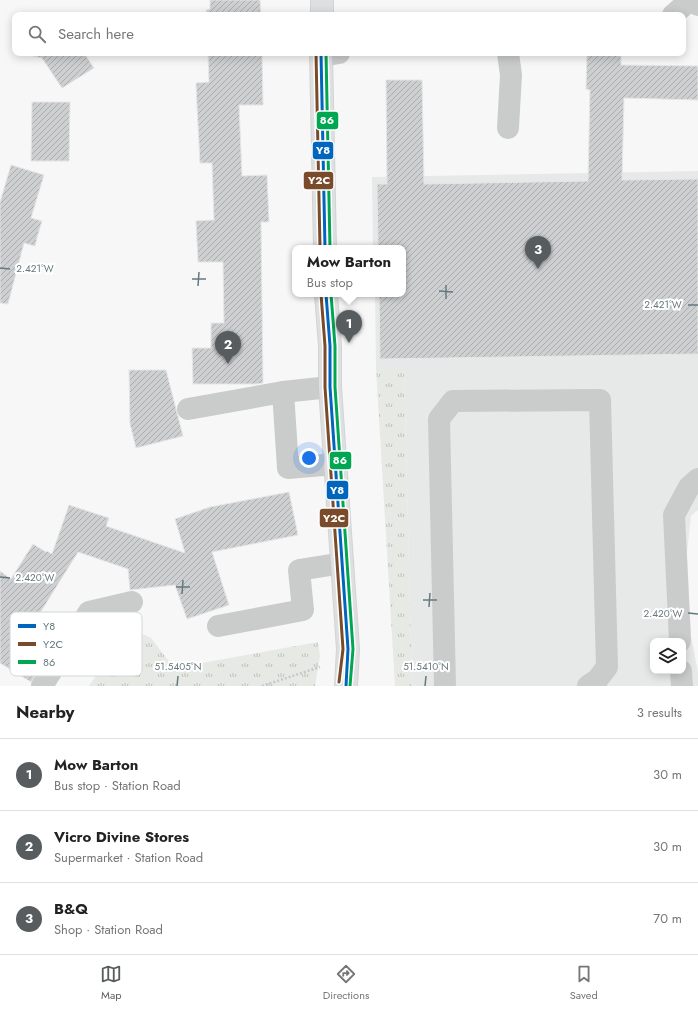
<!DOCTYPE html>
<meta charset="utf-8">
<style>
body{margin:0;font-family:Jost,sans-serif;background:#f2f2f2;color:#222}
.controls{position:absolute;right:12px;bottom:12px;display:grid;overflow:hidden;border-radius:8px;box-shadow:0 2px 10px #0003}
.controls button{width:36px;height:36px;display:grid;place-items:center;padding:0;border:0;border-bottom:1px solid #e0e0e0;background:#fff;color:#222;font:20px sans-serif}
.you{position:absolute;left:309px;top:458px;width:14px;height:14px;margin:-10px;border:3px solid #fff;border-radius:50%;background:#1a73e8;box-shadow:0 0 0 6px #1a73e833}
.badge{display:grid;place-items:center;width:26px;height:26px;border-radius:50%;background:#575d5e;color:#fff;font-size:13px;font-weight:700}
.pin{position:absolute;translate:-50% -33px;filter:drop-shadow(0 1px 2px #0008)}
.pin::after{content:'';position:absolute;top:21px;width:14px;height:12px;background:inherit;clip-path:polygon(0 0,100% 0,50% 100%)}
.popup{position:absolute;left:292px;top:245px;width:114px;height:52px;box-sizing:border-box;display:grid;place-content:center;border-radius:8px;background:#fff;filter:drop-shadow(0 1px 3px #0005);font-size:13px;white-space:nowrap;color:#767676}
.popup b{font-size:15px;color:#222}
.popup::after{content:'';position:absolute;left:50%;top:100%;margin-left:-8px;border:8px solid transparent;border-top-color:#fff}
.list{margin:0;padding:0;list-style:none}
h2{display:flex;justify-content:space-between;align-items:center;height:52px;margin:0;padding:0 16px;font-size:17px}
h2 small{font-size:13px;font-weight:400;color:#767676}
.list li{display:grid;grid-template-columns:26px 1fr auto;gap:12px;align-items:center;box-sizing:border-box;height:72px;padding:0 16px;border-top:1px solid #e0e0e0}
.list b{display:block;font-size:15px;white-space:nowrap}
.list p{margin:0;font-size:13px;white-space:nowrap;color:#767676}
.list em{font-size:13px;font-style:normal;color:#767676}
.icon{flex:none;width:22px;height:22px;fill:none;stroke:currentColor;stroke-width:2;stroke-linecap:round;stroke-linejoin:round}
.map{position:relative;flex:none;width:698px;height:686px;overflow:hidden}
.search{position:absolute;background:#fff;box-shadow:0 2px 10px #0003;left:12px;right:12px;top:12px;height:44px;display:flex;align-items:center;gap:10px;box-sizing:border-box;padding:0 14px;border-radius:8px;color:#767676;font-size:15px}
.sheet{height:268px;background:#fff}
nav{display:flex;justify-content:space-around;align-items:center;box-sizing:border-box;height:56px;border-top:1px solid #e0e0e0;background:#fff;font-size:11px;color:#767676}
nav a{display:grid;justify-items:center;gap:2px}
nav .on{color:#575d5e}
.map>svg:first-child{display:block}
.built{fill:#e7e8e8;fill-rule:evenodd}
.grass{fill:url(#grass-tufts)}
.building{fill:url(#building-hatch);stroke:#e6e6e6}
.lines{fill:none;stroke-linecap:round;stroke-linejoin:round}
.major-casing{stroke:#d2d3d4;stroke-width:24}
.path{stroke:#c7c8c9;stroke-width:2.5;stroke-dasharray:2 2;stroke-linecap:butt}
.minor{stroke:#cacccc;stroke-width:22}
.major{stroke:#dedfe0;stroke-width:22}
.bus-1-casing{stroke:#fff;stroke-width:6}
.bus-2-casing{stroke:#fff;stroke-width:6}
.bus-3-casing{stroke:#fff;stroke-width:6}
.bus-1{stroke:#0065bd;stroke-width:3}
.bus-2{stroke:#7a4b2a;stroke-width:3}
.bus-3{stroke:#00a651;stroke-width:3}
.ticks{fill:none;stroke:#65797e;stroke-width:1.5}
.key{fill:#fff;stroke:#d1d7d8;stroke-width:1}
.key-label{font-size:11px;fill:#65797e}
.ticks-label{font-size:10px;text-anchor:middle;fill:#65797e;stroke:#fff;stroke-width:4;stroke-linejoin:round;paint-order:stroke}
.line-badge{stroke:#fff;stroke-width:1.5}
.badge-label{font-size:11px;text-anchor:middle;font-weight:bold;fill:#fff}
</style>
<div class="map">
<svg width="698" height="686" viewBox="0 0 698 686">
<defs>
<pattern id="grass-tufts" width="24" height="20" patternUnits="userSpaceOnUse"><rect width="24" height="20" fill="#e6e9e4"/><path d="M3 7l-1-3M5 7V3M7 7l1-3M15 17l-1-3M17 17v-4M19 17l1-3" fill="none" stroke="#bec2be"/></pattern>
<pattern id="building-hatch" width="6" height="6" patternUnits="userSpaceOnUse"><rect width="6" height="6" fill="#cdcfd0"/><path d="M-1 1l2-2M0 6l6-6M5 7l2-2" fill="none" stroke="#aaadae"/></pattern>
</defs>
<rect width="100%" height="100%" fill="#f7f7f7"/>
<path class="built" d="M698 171V510L691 516 687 553 691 636 698 672V686H412L404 368H376L375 294H403V248H373L372 177ZM653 641H683V671H653Z"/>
<g class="grass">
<polygon points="376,368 404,368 412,686 395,686"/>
<polygon points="128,627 151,638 174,668 318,642 320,656 315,686 89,686"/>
</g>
<g class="building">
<polygon points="210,0 260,0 261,15 207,15 206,10 210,9"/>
<polygon points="33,53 84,53 94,68 62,88 42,58 33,56"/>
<polygon points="208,53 262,53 263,105 239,105 242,176 267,175 269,222 261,222 263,383 257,384 193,384 192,348 211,348 211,323 224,323 223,262 198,262 196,221 214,220 212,163 200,163 197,106 196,83 209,82"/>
<polygon points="587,53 621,53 621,65 698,66 698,100 624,98 622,180 698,179 698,354 380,359 379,294 403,294 403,248 378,248 377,184 387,184 386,80 422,80 424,184 588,181 590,90 586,89"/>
<polygon points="32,102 70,102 69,161 31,161"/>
<polygon points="11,165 44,175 31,218 42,221 38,234 35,246 24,243 8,304 0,303 0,202"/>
<polygon points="129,370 166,370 183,436 136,448 130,424"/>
<polygon points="289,492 298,535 212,552 229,605 187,619 175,585 130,590 128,569 78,552 30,629 53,646 31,682 0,663 0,571 11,579 33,544 46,552 47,551 52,554 69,505 109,518 106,526 185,553 175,519 210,507"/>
</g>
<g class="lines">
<g class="major-casing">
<g id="major">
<polyline points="322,15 322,0"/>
<polyline points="321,53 325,248"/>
<polyline points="326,294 330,346 330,387 348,649 346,686"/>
</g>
</g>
<polyline class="path" points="262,686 320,667"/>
<g class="minor">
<polyline points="673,15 690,0 698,5"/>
<polyline points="508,53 511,75 508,128"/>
<polyline points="321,56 339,53"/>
<polyline points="330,387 283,392 288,468 335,464"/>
<polyline points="188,409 283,392"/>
<polyline points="218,626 303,610 299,570 343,563"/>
<polyline points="680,641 674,515 689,487 698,479"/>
<polyline points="681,671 682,686"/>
<polyline points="42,686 89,612 132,602"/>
<polyline points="445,686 439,419 453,401 600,400 607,667 597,680 588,686"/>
</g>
<use href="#major" class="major"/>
<g class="bus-1-casing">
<g id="bus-1">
<polyline points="321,53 325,248"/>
<polyline points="326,294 330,346 330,387 348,649 346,686"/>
</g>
</g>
<g class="bus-2-casing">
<g id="bus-2">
<polyline points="316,53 320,248"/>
<polyline points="321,294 325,346 325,387 343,649 339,682"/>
</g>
</g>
<g class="bus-3-casing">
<g id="bus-3">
<polyline points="326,53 330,248"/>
<polyline points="331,294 335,346 335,387 353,649 350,686"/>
</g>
</g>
<use href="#bus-1" class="bus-1"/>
<use href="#bus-2" class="bus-2"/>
<use href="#bus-3" class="bus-3"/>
</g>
<path class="ticks" d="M0 268 10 269M192 279H206M198 286 199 272M439 291 453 292M446 299V285M688 305H698M0 577 10 578M176 587H190M182 594 183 580M423 600H437M429 607 430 593M688 613 698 614M177 686 178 676M425 686 426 676"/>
<rect x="10" y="612" width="132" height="64" rx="6" class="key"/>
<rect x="18" y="624" width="18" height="4" fill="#0065bd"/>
<rect x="18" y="642" width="18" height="4" fill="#7a4b2a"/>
<rect x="18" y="660" width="18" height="4" fill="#00a651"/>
<g class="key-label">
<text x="43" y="630">Y8</text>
<text x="43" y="648">Y2C</text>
<text x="43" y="666">86</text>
</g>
<g class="ticks-label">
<text x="35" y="272">2.421°W</text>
<text x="663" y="308">2.421°W</text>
<text x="35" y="581">2.420°W</text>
<text x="663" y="617">2.420°W</text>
<text x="178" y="670">51.5405°N</text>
<text x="426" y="670">51.5410°N</text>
</g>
<g class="line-badge">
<rect x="316" y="111" width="23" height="19" rx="4" fill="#00a651"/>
<rect x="312" y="141" width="22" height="19" rx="4" fill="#0065bd"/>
<rect x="303" y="171" width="31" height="19" rx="4" fill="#7a4b2a"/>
<rect x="329" y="451" width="23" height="19" rx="4" fill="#00a651"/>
<rect x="326" y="480" width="23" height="20" rx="4" fill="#0065bd"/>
<rect x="319" y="508" width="30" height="20" rx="4" fill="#7a4b2a"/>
</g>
<g class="badge-label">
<text x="327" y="124">86</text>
<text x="323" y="154">Y8</text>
<text x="319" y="184">Y2C</text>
<text x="340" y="464">86</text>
<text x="337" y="494">Y8</text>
<text x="334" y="522">Y2C</text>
</g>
</svg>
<div class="controls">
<button><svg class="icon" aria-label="layers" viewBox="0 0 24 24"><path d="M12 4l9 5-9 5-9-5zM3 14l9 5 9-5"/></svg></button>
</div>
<div class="you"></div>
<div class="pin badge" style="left:349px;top:343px">1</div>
<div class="popup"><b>Mow Barton</b>Bus stop</div>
<div class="pin badge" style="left:228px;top:364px">2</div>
<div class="pin badge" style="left:538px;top:269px">3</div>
<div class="search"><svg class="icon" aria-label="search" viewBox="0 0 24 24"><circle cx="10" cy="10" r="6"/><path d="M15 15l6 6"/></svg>Search here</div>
</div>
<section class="sheet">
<h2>Nearby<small>3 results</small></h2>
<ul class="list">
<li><span class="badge">1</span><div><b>Mow Barton</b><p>Bus stop · Station Road</p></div><em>30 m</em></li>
<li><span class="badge">2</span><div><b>Vicro Divine Stores</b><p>Supermarket · Station Road</p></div><em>30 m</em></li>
<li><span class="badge">3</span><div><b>B&amp;Q</b><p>Shop · Station Road</p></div><em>70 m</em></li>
</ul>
</section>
<nav>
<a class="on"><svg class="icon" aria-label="map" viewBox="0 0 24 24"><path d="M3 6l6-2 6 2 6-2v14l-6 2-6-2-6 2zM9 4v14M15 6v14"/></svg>Map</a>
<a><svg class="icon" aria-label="directions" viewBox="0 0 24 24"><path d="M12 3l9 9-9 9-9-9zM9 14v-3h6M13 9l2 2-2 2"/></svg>Directions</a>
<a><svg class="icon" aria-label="saved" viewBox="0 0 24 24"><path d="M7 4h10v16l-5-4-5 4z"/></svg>Saved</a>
</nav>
